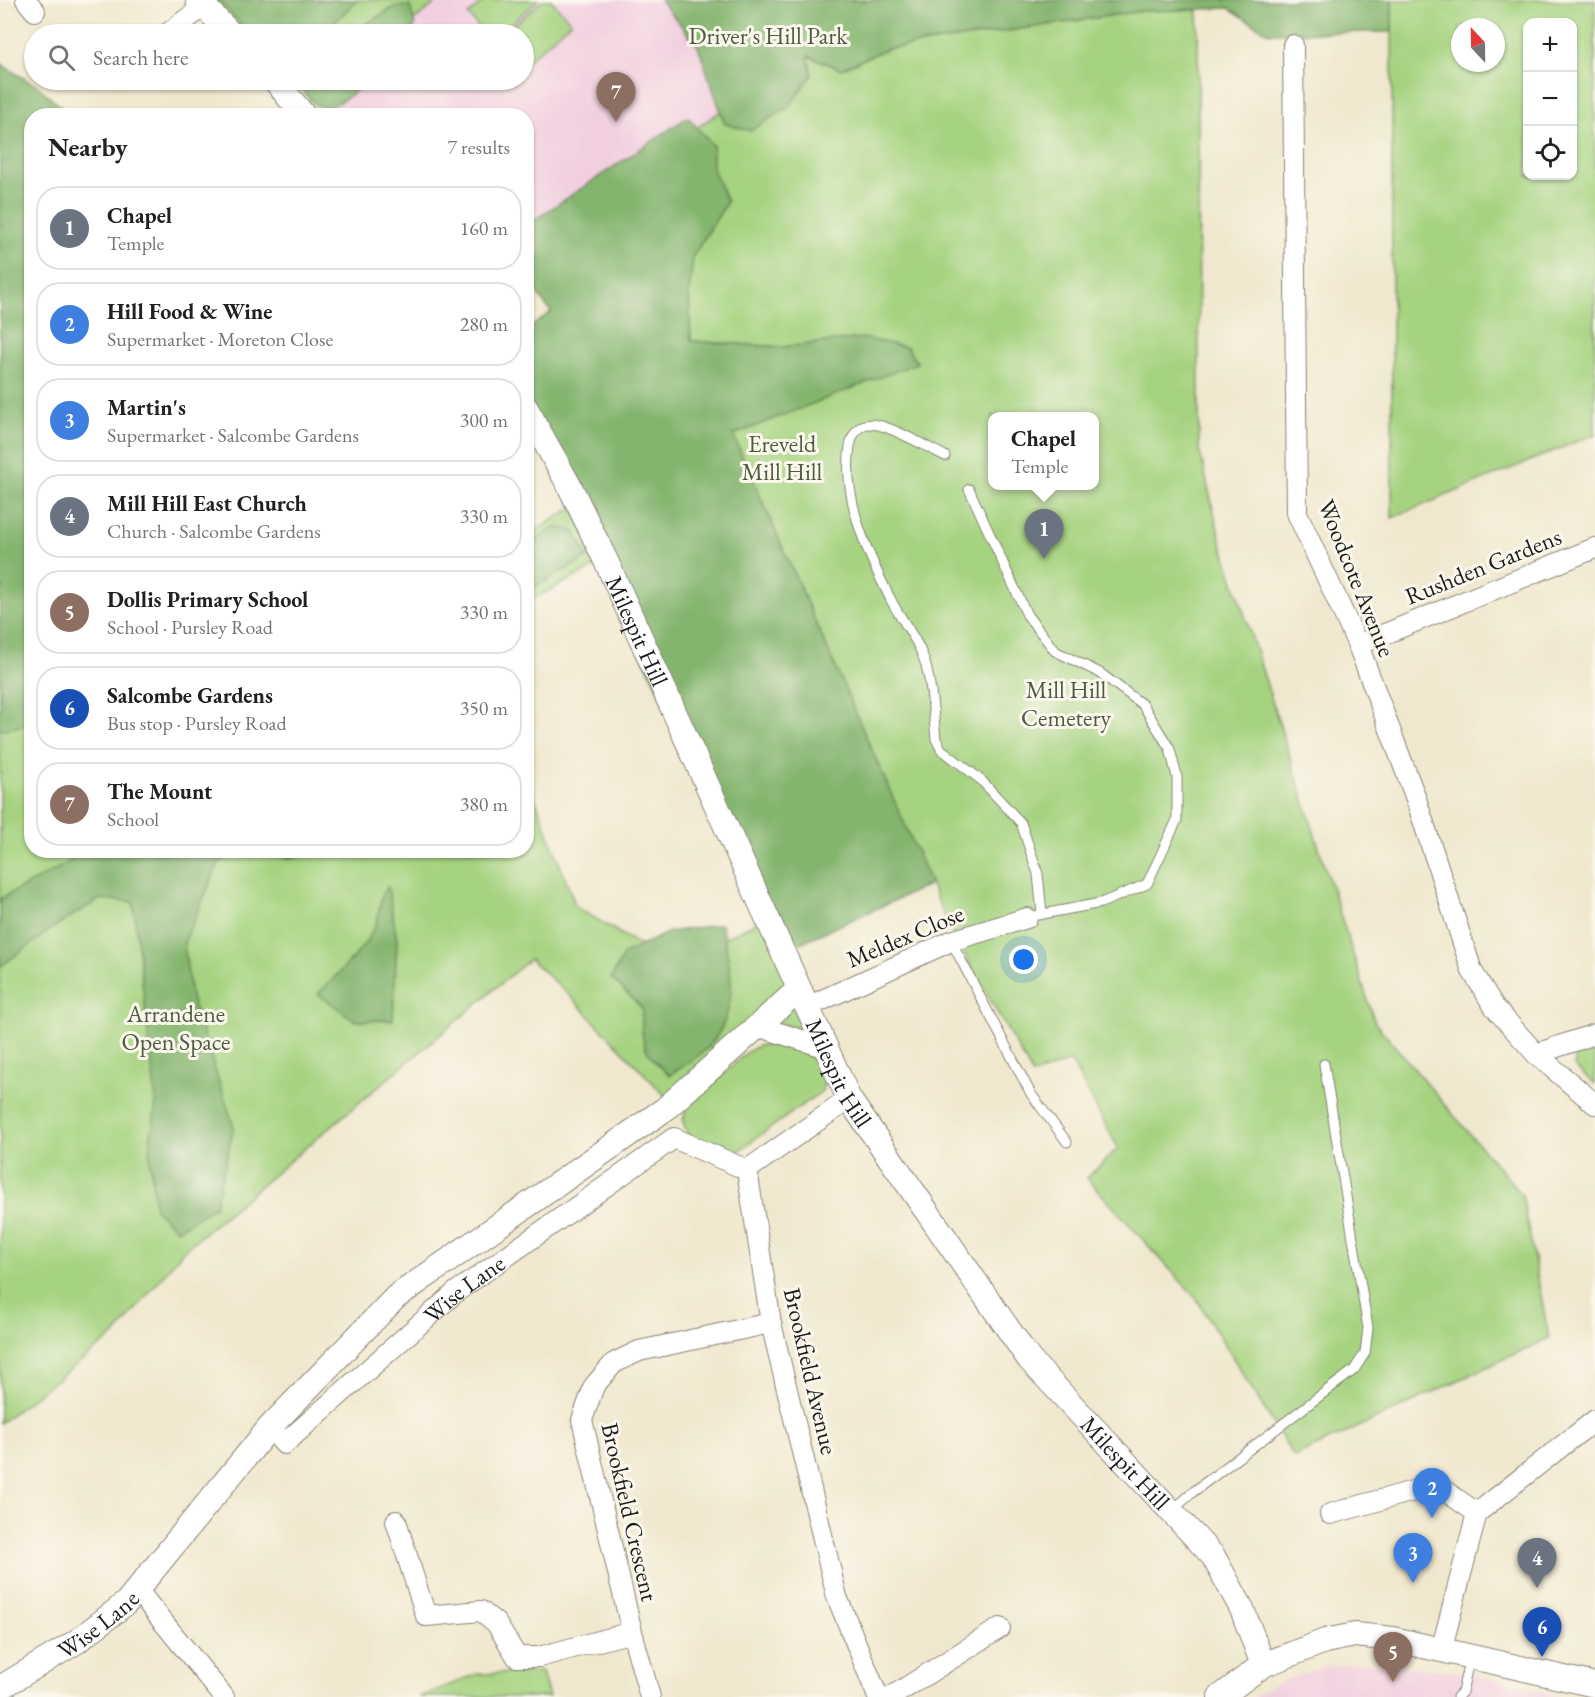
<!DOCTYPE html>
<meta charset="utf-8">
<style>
body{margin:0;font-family:"EB Garamond",serif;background:#f6f6f6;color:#202124}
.controls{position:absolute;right:18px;top:18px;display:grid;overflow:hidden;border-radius:12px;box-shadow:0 2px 4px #0004}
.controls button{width:54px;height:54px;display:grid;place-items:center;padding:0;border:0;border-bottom:2px solid #e0e0e0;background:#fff;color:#202124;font:30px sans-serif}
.compass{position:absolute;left:1451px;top:18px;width:54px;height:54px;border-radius:50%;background:#fff;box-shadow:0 2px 4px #0004;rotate:338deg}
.you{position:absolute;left:1024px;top:960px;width:21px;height:21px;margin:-15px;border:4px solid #fff;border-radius:50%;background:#1a73e8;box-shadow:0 0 0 9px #1a73e833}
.badge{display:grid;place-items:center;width:39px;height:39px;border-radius:50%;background:#d1495b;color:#fff;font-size:20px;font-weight:700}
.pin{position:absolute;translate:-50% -50px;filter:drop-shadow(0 2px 3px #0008)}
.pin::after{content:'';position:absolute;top:32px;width:21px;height:18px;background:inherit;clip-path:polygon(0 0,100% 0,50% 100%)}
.popup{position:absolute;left:988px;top:412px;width:111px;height:78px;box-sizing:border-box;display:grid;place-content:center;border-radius:12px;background:#fff;filter:drop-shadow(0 2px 4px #0005);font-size:20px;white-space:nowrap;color:#757577}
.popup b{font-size:22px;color:#202124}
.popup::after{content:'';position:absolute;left:50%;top:100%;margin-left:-12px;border:12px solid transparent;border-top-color:#fff}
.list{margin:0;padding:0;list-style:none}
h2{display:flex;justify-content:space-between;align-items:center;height:78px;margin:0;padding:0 24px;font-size:26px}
h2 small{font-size:20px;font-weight:400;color:#757577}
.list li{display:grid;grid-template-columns:39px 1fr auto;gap:18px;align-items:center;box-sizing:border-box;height:84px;margin:0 12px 12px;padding:0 12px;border:2px solid #e0e0e0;border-radius:24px}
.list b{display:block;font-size:22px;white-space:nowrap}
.list p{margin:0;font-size:20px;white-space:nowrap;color:#757577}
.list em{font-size:20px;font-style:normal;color:#757577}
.icon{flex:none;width:33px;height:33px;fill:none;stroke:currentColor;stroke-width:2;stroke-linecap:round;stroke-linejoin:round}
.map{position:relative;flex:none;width:1595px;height:1697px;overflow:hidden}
.search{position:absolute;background:#fff;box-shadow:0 2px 4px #0004;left:24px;top:24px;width:510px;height:66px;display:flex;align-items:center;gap:15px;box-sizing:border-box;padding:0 21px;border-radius:33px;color:#757577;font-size:22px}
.panel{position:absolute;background:#fff;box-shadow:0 2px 4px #0004;left:24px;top:108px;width:510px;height:750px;border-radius:24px}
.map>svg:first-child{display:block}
.built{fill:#f2cfe0}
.green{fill:#a6d380;stroke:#61784e;stroke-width:1.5;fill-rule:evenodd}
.forest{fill:#84b56e;stroke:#506845;stroke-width:1.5}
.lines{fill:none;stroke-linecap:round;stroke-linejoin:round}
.service-casing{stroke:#868275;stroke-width:11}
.minor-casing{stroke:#868275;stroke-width:22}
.tertiary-casing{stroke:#868275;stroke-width:26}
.service{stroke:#fff;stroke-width:9}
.minor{stroke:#fff;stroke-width:20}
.tertiary{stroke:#fff;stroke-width:24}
.labels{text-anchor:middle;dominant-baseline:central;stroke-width:6;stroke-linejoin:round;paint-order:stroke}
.park-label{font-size:24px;fill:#4c5c3f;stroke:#fbf7ec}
.street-label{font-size:24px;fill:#1c1c1c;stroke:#fbf7ec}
</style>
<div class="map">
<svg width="1595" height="1697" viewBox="0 0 1595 1697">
<rect width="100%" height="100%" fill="#fbf7ec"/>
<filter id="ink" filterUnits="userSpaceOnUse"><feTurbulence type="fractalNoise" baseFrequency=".0167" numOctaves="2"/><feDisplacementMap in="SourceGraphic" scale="12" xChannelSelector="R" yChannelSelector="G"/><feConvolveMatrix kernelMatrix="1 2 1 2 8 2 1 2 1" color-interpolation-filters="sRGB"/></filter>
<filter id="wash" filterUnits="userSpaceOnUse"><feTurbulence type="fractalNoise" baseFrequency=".008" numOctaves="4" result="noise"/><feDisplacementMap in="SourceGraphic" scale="24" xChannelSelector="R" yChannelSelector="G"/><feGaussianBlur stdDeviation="1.35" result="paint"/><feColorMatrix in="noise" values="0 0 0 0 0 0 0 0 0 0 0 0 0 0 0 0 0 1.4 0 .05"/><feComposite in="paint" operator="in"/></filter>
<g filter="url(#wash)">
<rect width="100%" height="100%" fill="#f0e8ce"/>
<g class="built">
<polygon points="434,0 686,0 765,82 527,250 526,116 315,115 309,109 334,80 524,80 524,34 390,34"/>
<polygon points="1365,1663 1467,1672 1559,1697 1252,1697 1286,1679 1325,1667"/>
</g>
<g class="green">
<polygon points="198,0 439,0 398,34 232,34"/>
<polygon points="485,0 538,0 499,34 485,34 468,15"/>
<polygon points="543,0 551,0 571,22 524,64 524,34 503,34"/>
<path d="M1392 0H1595V434L1392 518ZM1528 22H1572V176H1528ZM1460 27H1496V63H1460Z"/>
<path d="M1198 10 1199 449 1220 538 1375 1023 1522 1195 1549 1338 1294 1457 1196 1298 1087 1178 1118 1148 1071 1061 1033 1075 951 931 733 435 917 362 863 338 782 347 691 341 689 293 693 256 727 202 712 167 713 146 697 128 802 53 841 69 886 49 1142 11ZM993 416H1095V486H993Z"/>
<polygon points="0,62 58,115 32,116 32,850 526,850 527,777 576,907 671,964 765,918 798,990 672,1103 574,1000 530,959 183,1251 115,1335 0,1423"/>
<polygon points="575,506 603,563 527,602 527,536"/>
<polygon points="792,1002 810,1032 773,1021"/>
<path d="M760 1045C792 1046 806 1048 827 1073L822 1091 734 1154 707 1150 687 1133 683 1122 686 1108 747 1052Z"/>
<polygon points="1595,1045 1595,1084 1574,1066 1577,1051"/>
<polygon points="542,1672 549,1697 419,1697 477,1674"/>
</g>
<g class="forest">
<polygon points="218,0 358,0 322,34 250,34"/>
<polygon points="660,0 1392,0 1392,32 1268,33 1229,8 1142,11 886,49 841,69 808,56 812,75 788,108 750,131 725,124 698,46"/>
<polygon points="396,6 410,6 415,26 408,34 349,34"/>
<polygon points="0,64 39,87 70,115 32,116 31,724 0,730 0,592 4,588 0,584"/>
<path d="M301 80H368C356 90 330 117 313 103 307 98 303 89 298 83Z"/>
<polygon points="688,117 713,146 712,167 727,202 693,256 689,293 691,341 782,347 863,338 907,347 917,363 733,435 931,884 780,952 527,408 527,330 551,312 527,280 527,225"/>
<polygon points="555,527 574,531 588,557 527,591 527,545"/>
<polygon points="77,851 239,851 219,863 184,943 191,997 234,1127 215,1206 177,1230 155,1209 149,1149 156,1102 133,902 100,899 54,927 0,967 0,899 68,863"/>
<polygon points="260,851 326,851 288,858"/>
<path d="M388 887 397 940 393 1020 356 1021 318 994C337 974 363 952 375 926 381 913 377 897 388 887Z"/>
<path d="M721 924C731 967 741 1007 711 1044 701 1056 682 1066 670 1075 642 1053 641 1042 642 1008L611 978 624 954 669 932Z"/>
</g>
</g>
<g filter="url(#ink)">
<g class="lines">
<g class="service-casing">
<g id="service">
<path d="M945 456C929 448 886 423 870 424 858 424 852 436 850 446 842 497 867 553 890 598 899 617 914 634 922 654 932 679 933 712 936 739L941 749 981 780 1021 823 1038 874 1042 914"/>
<polyline points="969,489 1027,615 1055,651 1100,673 1143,705 1170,749 1177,777 1177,820 1147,884 1101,903 1038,915"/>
<polyline points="951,941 1031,1094 1067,1142"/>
<polyline points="1173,1510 1193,1492 1354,1370 1365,1353 1368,1328 1324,1064"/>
<polyline points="1457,1697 1462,1692 1470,1657"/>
</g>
</g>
<g class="minor-casing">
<g id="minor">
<polyline points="26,0 35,11"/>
<polyline points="167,34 204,6"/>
<polyline points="1293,45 1297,513 1358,645 1415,796 1472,971 1495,1008 1536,1054 1595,1104"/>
<polyline points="1358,645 1595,548"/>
<polyline points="805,1008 951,941 1027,918"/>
<polyline points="760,1027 824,1047"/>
<polyline points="1536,1054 1595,1034"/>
<polyline points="849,1099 747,1170 771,1323 837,1597 878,1697"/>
<path id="s1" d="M270 1427 284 1444 456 1292 674 1138 747 1170"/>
<polyline points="1330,1514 1424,1488 1445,1491 1477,1513"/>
<polyline points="396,1521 426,1616 481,1611 496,1623 517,1657 539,1657 632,1632"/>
<polyline points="138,1591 224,1697"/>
<polyline points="1441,1651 1477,1513 1595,1420"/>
<polyline points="650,1697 632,1632 582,1420 594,1386 614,1363 639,1351 771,1323"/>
<polyline points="891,1697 1000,1628"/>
</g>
</g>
<g class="tertiary-casing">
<g id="tertiary">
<polyline points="198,0 231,34"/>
<polyline points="275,80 304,116"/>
<path id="s2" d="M526 408 570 487 607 563 849 1099 1029 1359 1213 1556 1242 1609 1263 1665"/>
<path id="s3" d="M0 1688 76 1642 126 1603 270 1427 396 1297 665 1109 797 991"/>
<polyline points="1220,1697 1263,1665 1325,1641 1355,1635 1393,1639 1595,1685"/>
</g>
</g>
<use href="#service" class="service"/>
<use href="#minor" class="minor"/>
<use href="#tertiary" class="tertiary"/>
</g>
</g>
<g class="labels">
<g class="park-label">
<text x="768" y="35">Driver's Hill Park</text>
<text x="782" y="443">Ereveld<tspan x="782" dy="28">Mill Hill</tspan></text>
<text x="1066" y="689">Mill Hill<tspan x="1066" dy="28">Cemetery</tspan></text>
<text x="176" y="1013">Arrandene<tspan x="176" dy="28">Open Space</tspan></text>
</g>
<g class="street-label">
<text transform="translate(1483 566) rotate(-22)">Rushden Gardens</text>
<text transform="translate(1357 578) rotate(68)">Woodcote Avenue</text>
<text stroke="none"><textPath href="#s2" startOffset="249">Milespit Hill</textPath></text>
<text transform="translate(905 936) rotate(-23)">Meldex Close</text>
<text stroke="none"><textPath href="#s2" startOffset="735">Milespit Hill</textPath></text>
<text stroke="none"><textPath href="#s1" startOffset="260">Wise Lane</textPath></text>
<text transform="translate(811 1371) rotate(77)">Brookfield Avenue</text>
<text stroke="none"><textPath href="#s2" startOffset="1221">Milespit Hill</textPath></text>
<text transform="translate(630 1512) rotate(77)">Brookfield Crescent</text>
<text stroke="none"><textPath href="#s3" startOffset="117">Wise Lane</textPath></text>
</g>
</g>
</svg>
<div class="controls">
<button>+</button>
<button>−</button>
<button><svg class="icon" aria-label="locate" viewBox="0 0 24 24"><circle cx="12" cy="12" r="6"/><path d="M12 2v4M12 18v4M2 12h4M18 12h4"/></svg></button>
</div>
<svg class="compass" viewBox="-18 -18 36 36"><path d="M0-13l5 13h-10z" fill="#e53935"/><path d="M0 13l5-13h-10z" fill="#757577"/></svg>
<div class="you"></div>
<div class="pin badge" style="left:1044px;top:559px;background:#6b7280">1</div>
<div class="popup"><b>Chapel</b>Temple</div>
<div class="pin badge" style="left:1432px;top:1518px;background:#3f7fe0">2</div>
<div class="pin badge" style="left:1413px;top:1583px;background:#3f7fe0">3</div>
<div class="pin badge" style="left:1537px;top:1588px;background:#6b7280">4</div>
<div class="pin badge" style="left:1393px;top:1682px;background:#8d6e63">5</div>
<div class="pin badge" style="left:1542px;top:1657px;background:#1a4fb4">6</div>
<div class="pin badge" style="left:616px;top:122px;background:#8d6e63">7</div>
<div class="search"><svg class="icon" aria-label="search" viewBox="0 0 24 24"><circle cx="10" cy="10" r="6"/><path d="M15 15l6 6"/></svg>Search here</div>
<section class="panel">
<h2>Nearby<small>7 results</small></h2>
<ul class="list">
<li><span class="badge" style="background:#6b7280">1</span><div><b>Chapel</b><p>Temple</p></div><em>160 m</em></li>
<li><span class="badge" style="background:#3f7fe0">2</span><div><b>Hill Food &amp; Wine</b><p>Supermarket · Moreton Close</p></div><em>280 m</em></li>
<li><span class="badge" style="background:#3f7fe0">3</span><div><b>Martin's</b><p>Supermarket · Salcombe Gardens</p></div><em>300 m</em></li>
<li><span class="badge" style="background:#6b7280">4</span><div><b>Mill Hill East Church</b><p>Church · Salcombe Gardens</p></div><em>330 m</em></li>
<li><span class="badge" style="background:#8d6e63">5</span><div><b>Dollis Primary School</b><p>School · Pursley Road</p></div><em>330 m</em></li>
<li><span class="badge" style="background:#1a4fb4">6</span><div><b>Salcombe Gardens</b><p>Bus stop · Pursley Road</p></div><em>350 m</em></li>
<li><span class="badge" style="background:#8d6e63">7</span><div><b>The Mount</b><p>School</p></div><em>380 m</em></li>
</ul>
</section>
</div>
